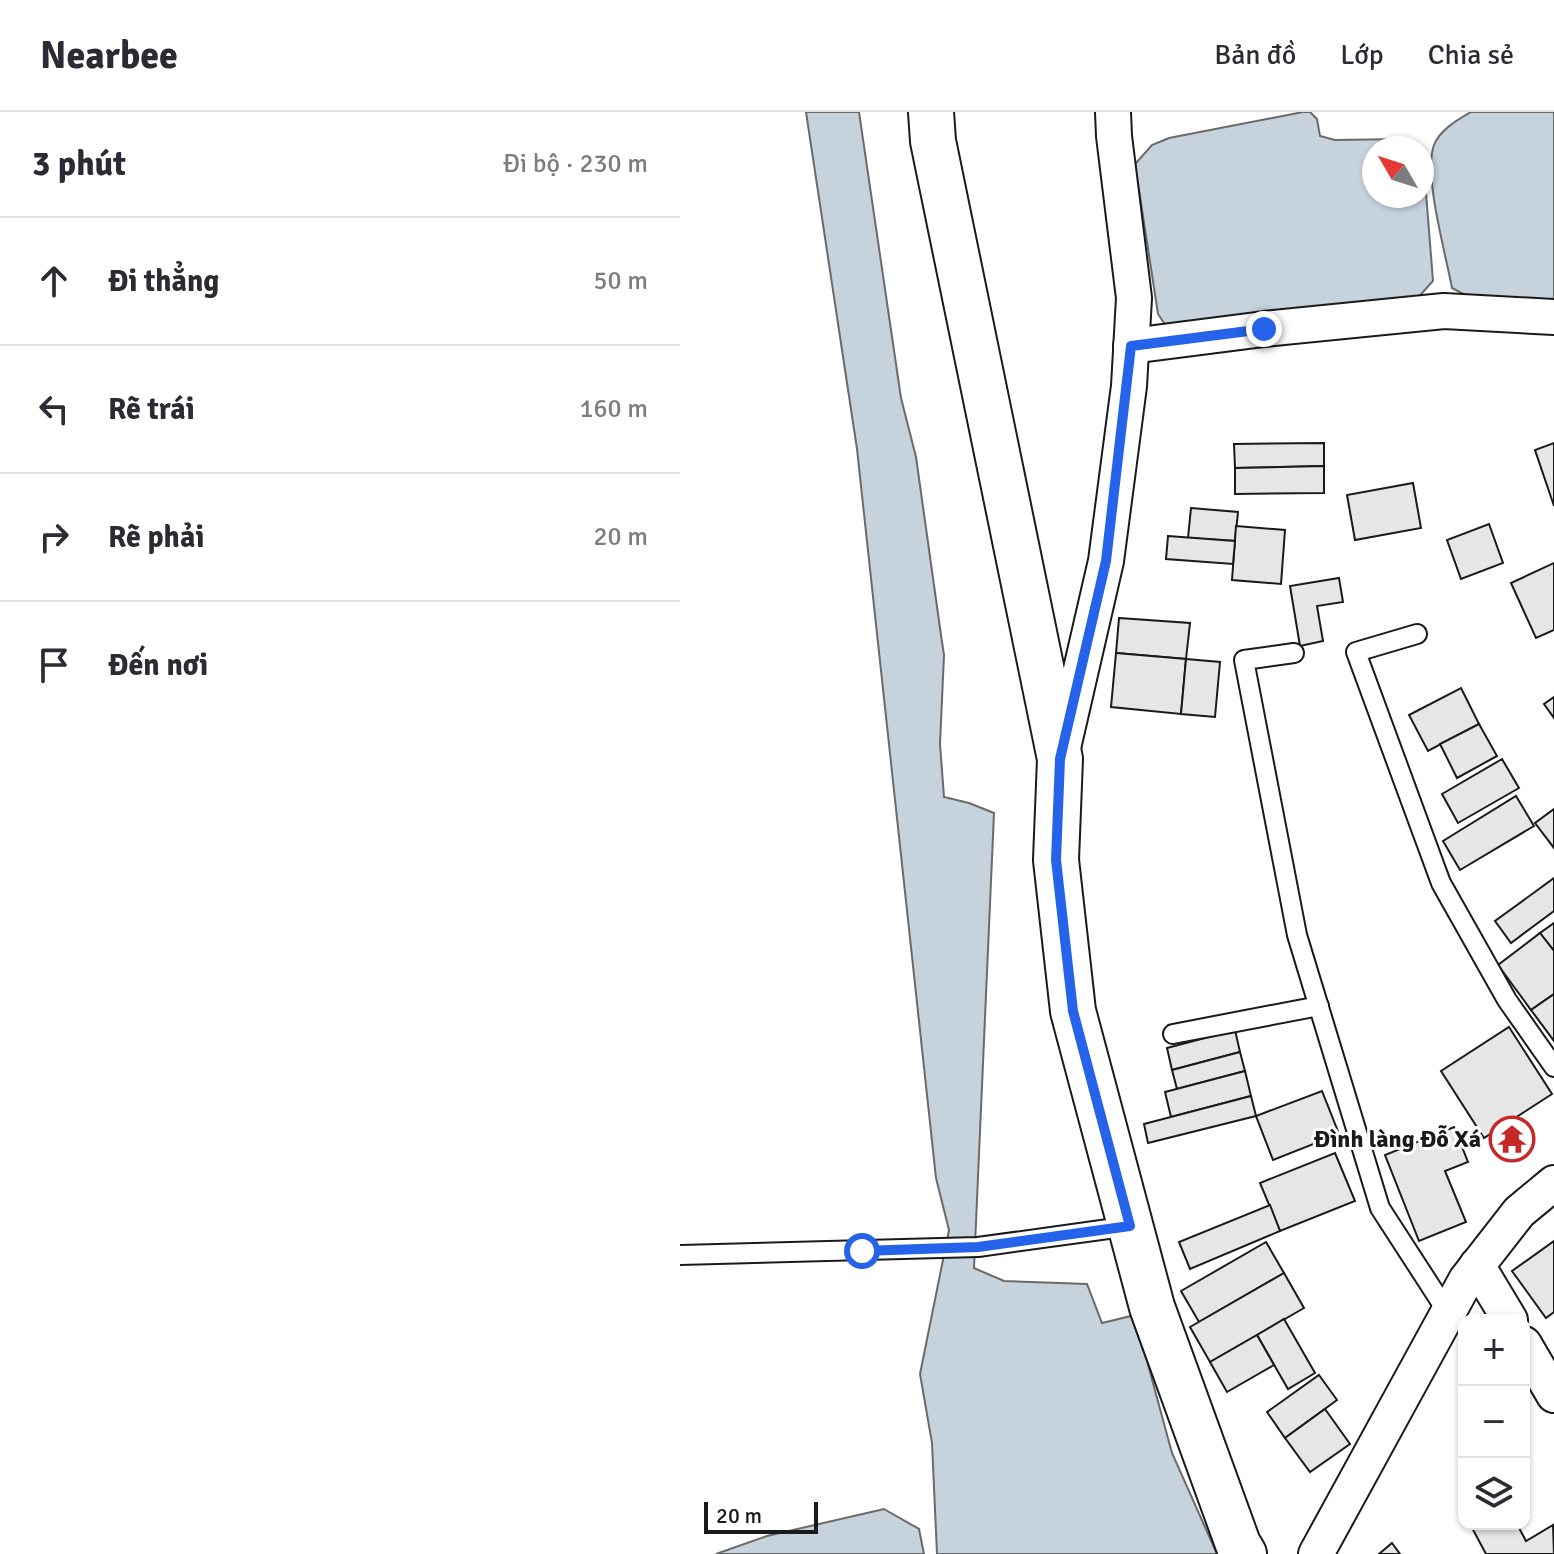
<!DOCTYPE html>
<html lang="vi">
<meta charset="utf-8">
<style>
body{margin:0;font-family:Signika,sans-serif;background:#f2f2f3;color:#2b2b33}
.controls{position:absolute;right:24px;bottom:24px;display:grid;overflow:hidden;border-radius:16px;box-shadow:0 2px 6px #0004}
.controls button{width:72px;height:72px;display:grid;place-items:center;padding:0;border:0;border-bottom:2px solid #e1e1e2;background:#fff;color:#2b2b33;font:40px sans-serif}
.compass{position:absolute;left:682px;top:24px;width:72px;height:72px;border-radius:50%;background:#fff;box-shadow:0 2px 6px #0004;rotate:309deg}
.scale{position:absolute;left:24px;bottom:20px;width:114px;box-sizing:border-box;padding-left:8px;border:4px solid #1a1a1a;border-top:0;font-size:22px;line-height:28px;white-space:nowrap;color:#1a1a1a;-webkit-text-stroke:6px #fff;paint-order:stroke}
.stop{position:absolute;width:24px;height:24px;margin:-18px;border:6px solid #2563eb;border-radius:50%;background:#fff}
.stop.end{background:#2563eb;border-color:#fff;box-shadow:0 2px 8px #0008}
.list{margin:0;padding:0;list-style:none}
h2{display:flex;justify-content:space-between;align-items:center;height:104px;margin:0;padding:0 32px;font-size:34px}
h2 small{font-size:26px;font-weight:400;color:#7c7c81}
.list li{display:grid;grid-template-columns:52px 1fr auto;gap:24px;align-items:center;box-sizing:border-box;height:128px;padding:0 32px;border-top:2px solid #e1e1e2}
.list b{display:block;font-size:30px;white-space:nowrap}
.list em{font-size:26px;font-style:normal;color:#7c7c81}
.icon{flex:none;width:44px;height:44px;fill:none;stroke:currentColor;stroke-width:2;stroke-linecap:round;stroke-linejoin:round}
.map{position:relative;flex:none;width:874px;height:1442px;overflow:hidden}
header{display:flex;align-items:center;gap:48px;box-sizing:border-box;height:112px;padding:0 40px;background:#fff;border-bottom:2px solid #e1e1e2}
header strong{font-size:38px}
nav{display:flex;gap:44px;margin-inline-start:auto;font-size:28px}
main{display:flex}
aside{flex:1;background:#fff}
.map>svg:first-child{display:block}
.water{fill:#c6d2dc;stroke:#6a6a6a;stroke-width:2}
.building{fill:#e6e6e6;stroke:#1a1a1a;stroke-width:2}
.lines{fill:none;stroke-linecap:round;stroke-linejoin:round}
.lane-casing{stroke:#1a1a1a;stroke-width:22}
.street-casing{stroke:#1a1a1a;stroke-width:38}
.secondary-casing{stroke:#1a1a1a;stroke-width:48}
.lane{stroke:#fff;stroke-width:18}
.street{stroke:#fff;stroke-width:34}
.secondary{stroke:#fff;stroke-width:44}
.route{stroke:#2563eb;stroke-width:10}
.labels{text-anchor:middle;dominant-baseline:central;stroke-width:6;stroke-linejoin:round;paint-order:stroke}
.poi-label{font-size:24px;font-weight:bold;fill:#1a1a1a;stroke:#fff;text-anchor:end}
</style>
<header>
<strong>Nearbee</strong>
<nav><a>Bản đồ</a><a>Lớp</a><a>Chia sẻ</a></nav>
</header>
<main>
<aside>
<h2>3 phút<small>Đi bộ · 230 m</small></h2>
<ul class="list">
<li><svg class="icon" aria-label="ahead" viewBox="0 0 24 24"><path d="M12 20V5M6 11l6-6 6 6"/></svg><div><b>Đi thẳng</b></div><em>50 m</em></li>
<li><svg class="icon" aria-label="left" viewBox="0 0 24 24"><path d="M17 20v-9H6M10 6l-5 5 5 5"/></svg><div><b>Rẽ trái</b></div><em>160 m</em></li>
<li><svg class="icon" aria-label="right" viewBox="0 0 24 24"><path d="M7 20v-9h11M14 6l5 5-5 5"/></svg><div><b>Rẽ phải</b></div><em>20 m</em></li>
<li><svg class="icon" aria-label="arrive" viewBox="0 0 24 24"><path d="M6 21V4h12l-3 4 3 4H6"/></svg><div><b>Đến nơi</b></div></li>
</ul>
</aside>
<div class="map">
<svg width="874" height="1442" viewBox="0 0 874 1442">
<rect width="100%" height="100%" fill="#fff"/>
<g class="water">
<polygon points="126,0 179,0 221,286 236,345 261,523 264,543 260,632 264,685 289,691 314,701 294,1156 324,1169 407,1172 422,1211 451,1204 467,1249 492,1341 537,1442 257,1442 252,1331 240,1262 269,1118 256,1066 177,337"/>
<polygon points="623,0 630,0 637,7 640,24 655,28 723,27 728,36 694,36 694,84 742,84 742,70 746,81 753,169 735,189 486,214 478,202 455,52 472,33 489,26"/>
<path d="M791 0H874V189L789 185 772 176C766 143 743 62 754 33 760 18 777 8 791 0Z"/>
<polygon points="204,1397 239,1417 244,1442 36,1442 87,1424"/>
</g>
<g class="building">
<polygon points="644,331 644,354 555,356 554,332"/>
<polygon points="874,331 874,394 855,338"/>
<polygon points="644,354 644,381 555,382 555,356"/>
<polygon points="733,371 741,416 675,428 667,383"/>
<polygon points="511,396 558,400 555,429 508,426"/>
<polygon points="809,412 823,451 781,467 767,428"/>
<polygon points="556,414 605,418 601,472 552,468"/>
<polygon points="488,424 555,429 553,452 486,447"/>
<polygon points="874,451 874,518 856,526 831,471"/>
<polygon points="659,466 663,490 637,494 643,529 620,534 610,474"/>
<polygon points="439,506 510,511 506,547 436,541"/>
<polygon points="436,541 506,547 501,602 431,595"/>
<polygon points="506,547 540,550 535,605 501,602"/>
<polygon points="781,576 799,612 748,639 729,603"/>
<polygon points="874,585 874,606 864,592"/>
<polygon points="799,612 817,644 777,666 760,632"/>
<polygon points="822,647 839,676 778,711 762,682"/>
<polygon points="836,684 854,714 780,758 763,729"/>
<polygon points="874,697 874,736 855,711"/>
<polygon points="874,766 874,799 831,831 815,809"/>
<polygon points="874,811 874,839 860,821"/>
<polygon points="860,821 874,839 874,882 851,898 818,853"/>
<polygon points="874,882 874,929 851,898"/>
<polygon points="829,915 872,982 804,1026 761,959"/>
<polygon points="555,918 560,940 492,958 487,936"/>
<polygon points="560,940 565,959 497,977 492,958"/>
<polygon points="565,959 571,984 491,1005 485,980"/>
<polygon points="642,979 659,1022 593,1048 576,1004"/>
<polygon points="571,984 576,1004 468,1031 464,1012"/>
<polygon points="774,1015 788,1050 765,1059 786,1110 739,1129 705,1043"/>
<polygon points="655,1041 675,1089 600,1119 580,1071"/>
<polygon points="590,1093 600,1119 510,1157 499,1130"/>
<polygon points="874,1129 874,1200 866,1206 832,1159"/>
<polygon points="586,1130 604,1161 519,1210 501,1179"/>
<polygon points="604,1161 624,1196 530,1250 510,1215"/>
<polygon points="604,1207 635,1261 608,1277 577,1223"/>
<polygon points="577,1223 594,1253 547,1280 530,1250"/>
<polygon points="639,1263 657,1288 605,1326 587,1300"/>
<polygon points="645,1297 670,1332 630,1360 605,1326"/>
<polygon points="795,1412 837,1412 846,1429 873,1413 874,1442 806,1442 791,1414"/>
<polygon points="712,1431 720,1442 699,1442"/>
</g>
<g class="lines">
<g class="lane-casing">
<g id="lane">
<polyline points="737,522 676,540 761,771 827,888 874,955"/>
<polyline points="614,541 564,548 617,823 700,1096 768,1201"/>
<polyline points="493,922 639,894"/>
<polyline points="0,1143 298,1135 450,1114"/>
</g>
</g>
<g class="street-casing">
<g id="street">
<polyline points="451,234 584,217 764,199 874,205"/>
<polyline points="382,640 426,449 449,274 454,186 434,24 433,0"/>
<polyline points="797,1153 830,1208"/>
<polyline points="844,1232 874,1283"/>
<polyline points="636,1442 786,1168 839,1100 874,1071"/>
</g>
</g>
<g class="secondary-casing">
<polyline id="secondary" points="251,0 253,29 380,647 376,748 393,899 472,1195 558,1432 564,1442"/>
</g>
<use href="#lane" class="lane"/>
<use href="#street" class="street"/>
<use href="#secondary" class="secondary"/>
</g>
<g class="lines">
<polyline class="route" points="182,1139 298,1135 450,1114 393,899 376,748 380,647 426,449 451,234 584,217"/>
</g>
<defs>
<g id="temple-ring" transform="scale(2.3)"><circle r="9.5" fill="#fff" stroke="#c62828" stroke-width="1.5"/><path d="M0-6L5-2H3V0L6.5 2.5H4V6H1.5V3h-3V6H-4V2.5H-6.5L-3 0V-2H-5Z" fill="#c62828"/></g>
</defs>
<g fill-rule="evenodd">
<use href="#temple-ring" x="832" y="1027"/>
</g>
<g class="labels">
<g class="poi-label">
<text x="801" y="1027">Đình làng Đỗ Xá</text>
</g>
</g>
</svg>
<div class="controls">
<button>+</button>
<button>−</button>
<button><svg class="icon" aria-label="layers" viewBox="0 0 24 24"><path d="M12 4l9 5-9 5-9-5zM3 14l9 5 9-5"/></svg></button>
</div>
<svg class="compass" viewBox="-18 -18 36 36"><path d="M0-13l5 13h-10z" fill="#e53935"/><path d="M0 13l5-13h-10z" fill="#7c7c81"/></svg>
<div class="scale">20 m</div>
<div class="stop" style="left:182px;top:1139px"></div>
<div class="stop end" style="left:584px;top:217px"></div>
</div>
</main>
